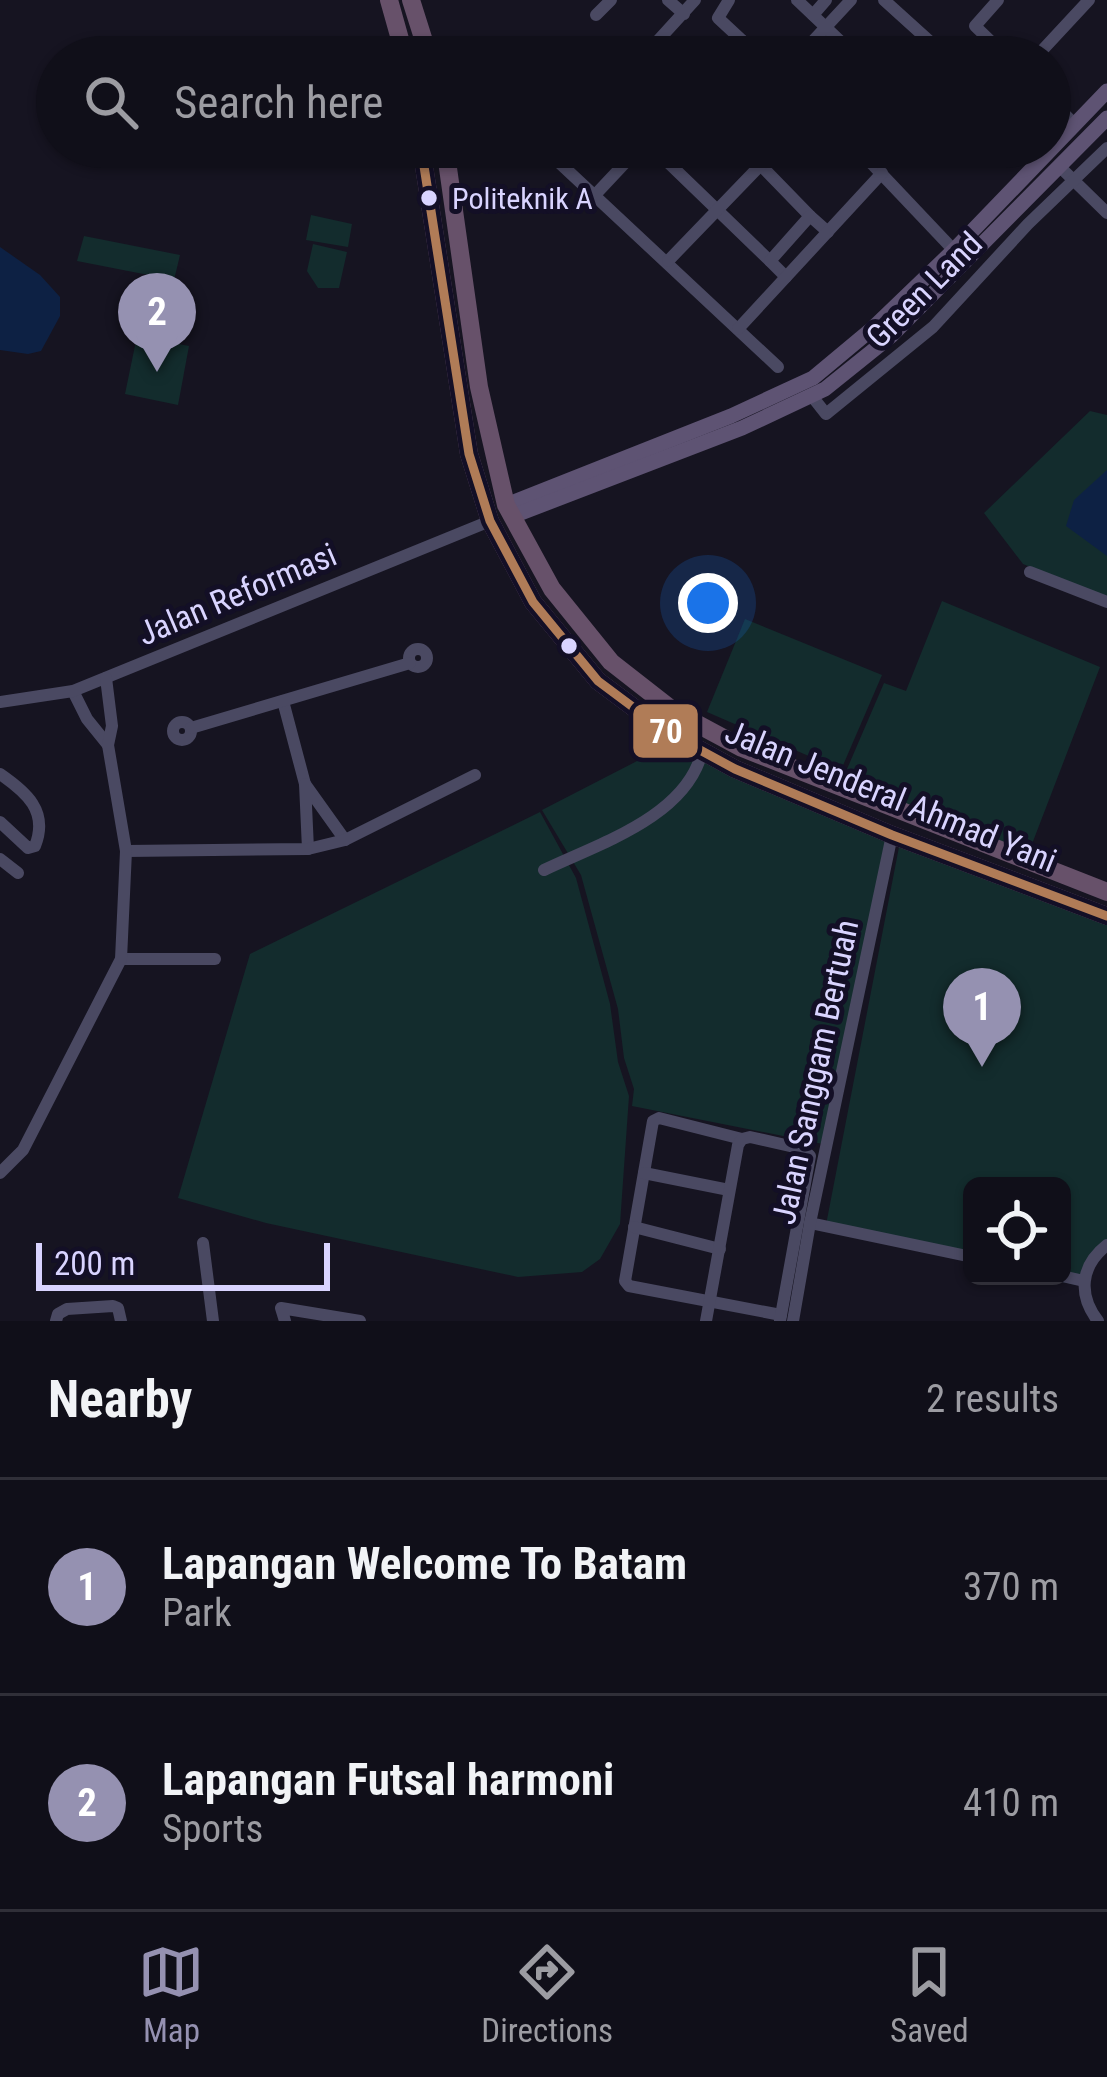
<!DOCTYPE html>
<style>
body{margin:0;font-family:"Roboto Condensed",sans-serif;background:#191822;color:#f1f3f6}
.controls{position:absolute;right:36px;bottom:36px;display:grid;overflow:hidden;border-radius:18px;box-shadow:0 3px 9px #0004}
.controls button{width:108px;height:108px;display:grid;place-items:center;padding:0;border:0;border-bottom:3px solid #302f38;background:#100f19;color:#f1f3f6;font:60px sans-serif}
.scale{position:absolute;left:36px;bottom:30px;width:294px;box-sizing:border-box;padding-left:12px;border:6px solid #d9d4ff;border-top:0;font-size:33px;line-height:42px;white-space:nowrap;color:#d9d4ff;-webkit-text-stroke:9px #130f26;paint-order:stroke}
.you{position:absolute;left:708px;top:603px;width:42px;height:42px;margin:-30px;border:9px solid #fff;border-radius:50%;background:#1a73e8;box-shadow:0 0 0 18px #1a73e833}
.badge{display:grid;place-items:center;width:78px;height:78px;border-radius:50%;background:#9591b1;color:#fff;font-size:39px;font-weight:700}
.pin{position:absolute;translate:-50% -99px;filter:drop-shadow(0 3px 6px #0008)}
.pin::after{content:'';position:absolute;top:63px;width:42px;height:36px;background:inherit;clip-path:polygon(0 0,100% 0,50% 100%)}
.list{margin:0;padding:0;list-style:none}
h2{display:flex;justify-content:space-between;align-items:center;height:156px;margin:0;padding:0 48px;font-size:51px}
h2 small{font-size:39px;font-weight:400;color:#9c9ca2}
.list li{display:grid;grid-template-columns:78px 1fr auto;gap:36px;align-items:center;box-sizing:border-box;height:216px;padding:0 48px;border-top:3px solid #302f38}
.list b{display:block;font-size:45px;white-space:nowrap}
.list p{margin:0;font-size:39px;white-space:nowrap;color:#9c9ca2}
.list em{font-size:39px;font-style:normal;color:#9c9ca2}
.icon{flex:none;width:66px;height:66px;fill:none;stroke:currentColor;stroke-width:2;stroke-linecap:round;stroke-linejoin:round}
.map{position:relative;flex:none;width:1107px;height:1321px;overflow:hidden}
.search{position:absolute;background:#100f19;box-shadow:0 3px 9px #0004;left:36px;right:36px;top:36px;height:132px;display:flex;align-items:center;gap:30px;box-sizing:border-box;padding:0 42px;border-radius:66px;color:#9c9ca2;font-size:45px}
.sheet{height:588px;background:#100f19}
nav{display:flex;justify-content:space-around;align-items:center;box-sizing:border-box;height:168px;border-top:3px solid #302f38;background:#100f19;font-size:33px;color:#9c9ca2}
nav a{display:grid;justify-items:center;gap:6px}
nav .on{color:#9591b1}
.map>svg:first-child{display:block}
.green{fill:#132c2d}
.water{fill:#0d2144}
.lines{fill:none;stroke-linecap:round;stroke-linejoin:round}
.minor{stroke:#4a4962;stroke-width:12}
.major{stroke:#5e5373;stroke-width:15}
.highway{stroke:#67516a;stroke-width:18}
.bus-1-casing{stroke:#130f26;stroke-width:18}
.bus-1{stroke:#b07c57;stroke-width:9}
.bus-dot{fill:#d9d4ff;stroke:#130f26;stroke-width:4.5}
.labels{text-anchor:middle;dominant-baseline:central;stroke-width:10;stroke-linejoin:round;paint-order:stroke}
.bus-label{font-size:30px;fill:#d9d4ff;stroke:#130f26;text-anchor:start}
.street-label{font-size:33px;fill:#d9d4ff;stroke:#130f26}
.line-badge{stroke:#130f26;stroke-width:4.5}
.badge-label{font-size:33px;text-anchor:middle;font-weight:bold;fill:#fff}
</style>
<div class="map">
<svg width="1107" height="1321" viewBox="0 0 1107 1321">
<rect width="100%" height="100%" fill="#161421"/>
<g class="green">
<polygon points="311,215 352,224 348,247 306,240"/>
<polygon points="84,236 180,255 174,280 77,261"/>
<polygon points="313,244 347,252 339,288 318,288 307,271"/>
<polygon points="137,336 189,346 178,405 125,394"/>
<polygon points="1090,411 1107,415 1107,597 1023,564 984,513"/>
<polygon points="942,601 1100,667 1027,857 841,783 884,683 906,691"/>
<polygon points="745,619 882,675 841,770 707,712"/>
<polygon points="672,743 886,837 823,1144 632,1106 634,1089 624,1058 618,1009 581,875 542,810"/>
<polygon points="540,812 576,878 610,1004 618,1062 629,1096 620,1224 600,1259 582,1272 518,1277 266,1223 178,1198 250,954"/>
<polygon points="899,847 1107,923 1107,1250 1076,1285 1036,1276 1062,1276 1062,1186 972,1186 972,1262 825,1230"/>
</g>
<g class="water">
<polygon points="0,247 40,275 60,297 60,316 41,351 28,354 0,350"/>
<polygon points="1107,470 1107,556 1066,526 1074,500"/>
</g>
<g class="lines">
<g class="minor">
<polyline points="668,0 684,14"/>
<polyline points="729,0 718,18 760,57"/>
<polyline points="797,0 857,57"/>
<polyline points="884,0 947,57"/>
<polyline points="998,0 975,26 1007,57"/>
<polyline points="596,15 611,0"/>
<polyline points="813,15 826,0"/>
<polyline points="643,57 695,0"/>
<polyline points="728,57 743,41"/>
<polyline points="798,57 851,0"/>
<polyline points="972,57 975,54"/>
<polyline points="1036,57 1089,0"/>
<polyline points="1050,99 1075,125"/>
<polyline points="558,147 551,155 778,367"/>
<polyline points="652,147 770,261"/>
<polyline points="743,147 810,216"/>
<polyline points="856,147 964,261"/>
<polyline points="955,147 965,156"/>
<polyline points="1060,167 1107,213"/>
<polyline points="595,195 640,147"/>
<polyline points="668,261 778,147"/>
<polyline points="786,277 770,261 810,216 828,232"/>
<polyline points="738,329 882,173"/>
<polyline points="811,395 826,414 933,327 1028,224 1107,148"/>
<polyline points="1030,572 1107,602"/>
<circle cx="418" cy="658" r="9"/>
<polyline points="73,691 87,719 108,745"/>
<polyline points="283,701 305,784"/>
<polyline points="0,702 73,691 490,521"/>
<circle cx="182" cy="731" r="9"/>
<polyline points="191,728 410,663"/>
<path d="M0 774C26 792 49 811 35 846L28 848 0 822"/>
<polyline points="308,849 305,784 345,840"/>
<polyline points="126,851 308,849 345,840 475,775"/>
<polyline points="0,859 18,873"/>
<path d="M544 870C598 844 686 817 702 752"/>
<polyline points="121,959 215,959"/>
<polyline points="742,1139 659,1118 653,1121 625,1281 629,1286 781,1315"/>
<polyline points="0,1173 23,1150 121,959 126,851 108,745 112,726 106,678"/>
<polyline points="644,1173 729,1190"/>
<polyline points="810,1223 972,1257"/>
<polyline points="634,1227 720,1249"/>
<polyline points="203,1243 213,1321"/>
<polyline points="1062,1276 1084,1281"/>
<polyline points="56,1321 58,1314 67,1309 113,1306 118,1308 121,1321"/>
<polyline points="285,1321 281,1308 360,1321"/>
<polyline points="706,1321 738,1145 742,1139 750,1137 803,1149 810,1156 780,1321"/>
<polyline points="793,1321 810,1223 892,835"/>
<path d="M1098 1321C1078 1295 1080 1266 1107 1245"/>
</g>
<g class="major">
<polyline points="506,505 731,416 813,378 873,328 954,250 1107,91"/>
<polyline points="513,516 742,428 825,389 891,336 1107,118"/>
</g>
<g class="highway">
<polyline points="389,0 405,57"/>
<polyline points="411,0 429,57"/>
<polyline points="421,147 469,454 490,521 533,602 598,681 665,731 735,769 892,835 1107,916"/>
<polyline points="445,147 479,387 506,505 552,589 611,662 675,712 742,748 1107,892"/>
</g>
<g class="bus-1-casing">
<polyline id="bus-1" points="421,147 469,454 490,521 533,602 598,681 665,731 735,769 892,835 1107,916"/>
</g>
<use href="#bus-1" class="bus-1"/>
</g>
<g class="bus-dot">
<circle cx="429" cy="198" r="10"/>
<circle cx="569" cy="646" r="10"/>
</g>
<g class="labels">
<g class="bus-label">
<text x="452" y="198">Politeknik A</text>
</g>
<g class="street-label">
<text transform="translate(924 290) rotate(-45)">Green Land</text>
<text transform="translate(237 594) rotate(-23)">Jalan Reformasi</text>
<text transform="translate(891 796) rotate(22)">Jalan Jenderal Ahmad Yani</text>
<text transform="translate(815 1072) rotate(-78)">Jalan Sanggam Bertuah</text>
</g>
</g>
<rect class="line-badge" x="631" y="702" width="69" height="58" rx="12" fill="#b07c57"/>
<g class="badge-label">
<text x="666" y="743">70</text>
</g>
</svg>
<div class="controls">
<button><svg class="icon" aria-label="locate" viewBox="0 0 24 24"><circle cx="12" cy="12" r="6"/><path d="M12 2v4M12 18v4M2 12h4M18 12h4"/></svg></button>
</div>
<div class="scale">200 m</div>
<div class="you"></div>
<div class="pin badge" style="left:982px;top:1067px">1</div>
<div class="pin badge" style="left:157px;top:372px">2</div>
<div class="search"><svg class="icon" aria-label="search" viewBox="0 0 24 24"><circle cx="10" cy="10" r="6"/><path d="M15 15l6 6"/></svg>Search here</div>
</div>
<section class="sheet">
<h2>Nearby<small>2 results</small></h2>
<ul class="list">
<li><span class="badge">1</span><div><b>Lapangan Welcome To Batam</b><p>Park</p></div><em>370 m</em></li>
<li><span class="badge">2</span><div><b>Lapangan Futsal harmoni</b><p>Sports</p></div><em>410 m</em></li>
</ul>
</section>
<nav>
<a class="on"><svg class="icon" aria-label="map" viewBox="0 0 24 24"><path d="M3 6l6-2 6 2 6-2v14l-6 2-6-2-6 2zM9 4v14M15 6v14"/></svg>Map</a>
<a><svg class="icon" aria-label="directions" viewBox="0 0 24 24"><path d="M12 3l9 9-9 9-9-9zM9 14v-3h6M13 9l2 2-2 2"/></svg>Directions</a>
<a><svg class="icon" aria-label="saved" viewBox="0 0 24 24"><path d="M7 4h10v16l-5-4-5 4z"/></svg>Saved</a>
</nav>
